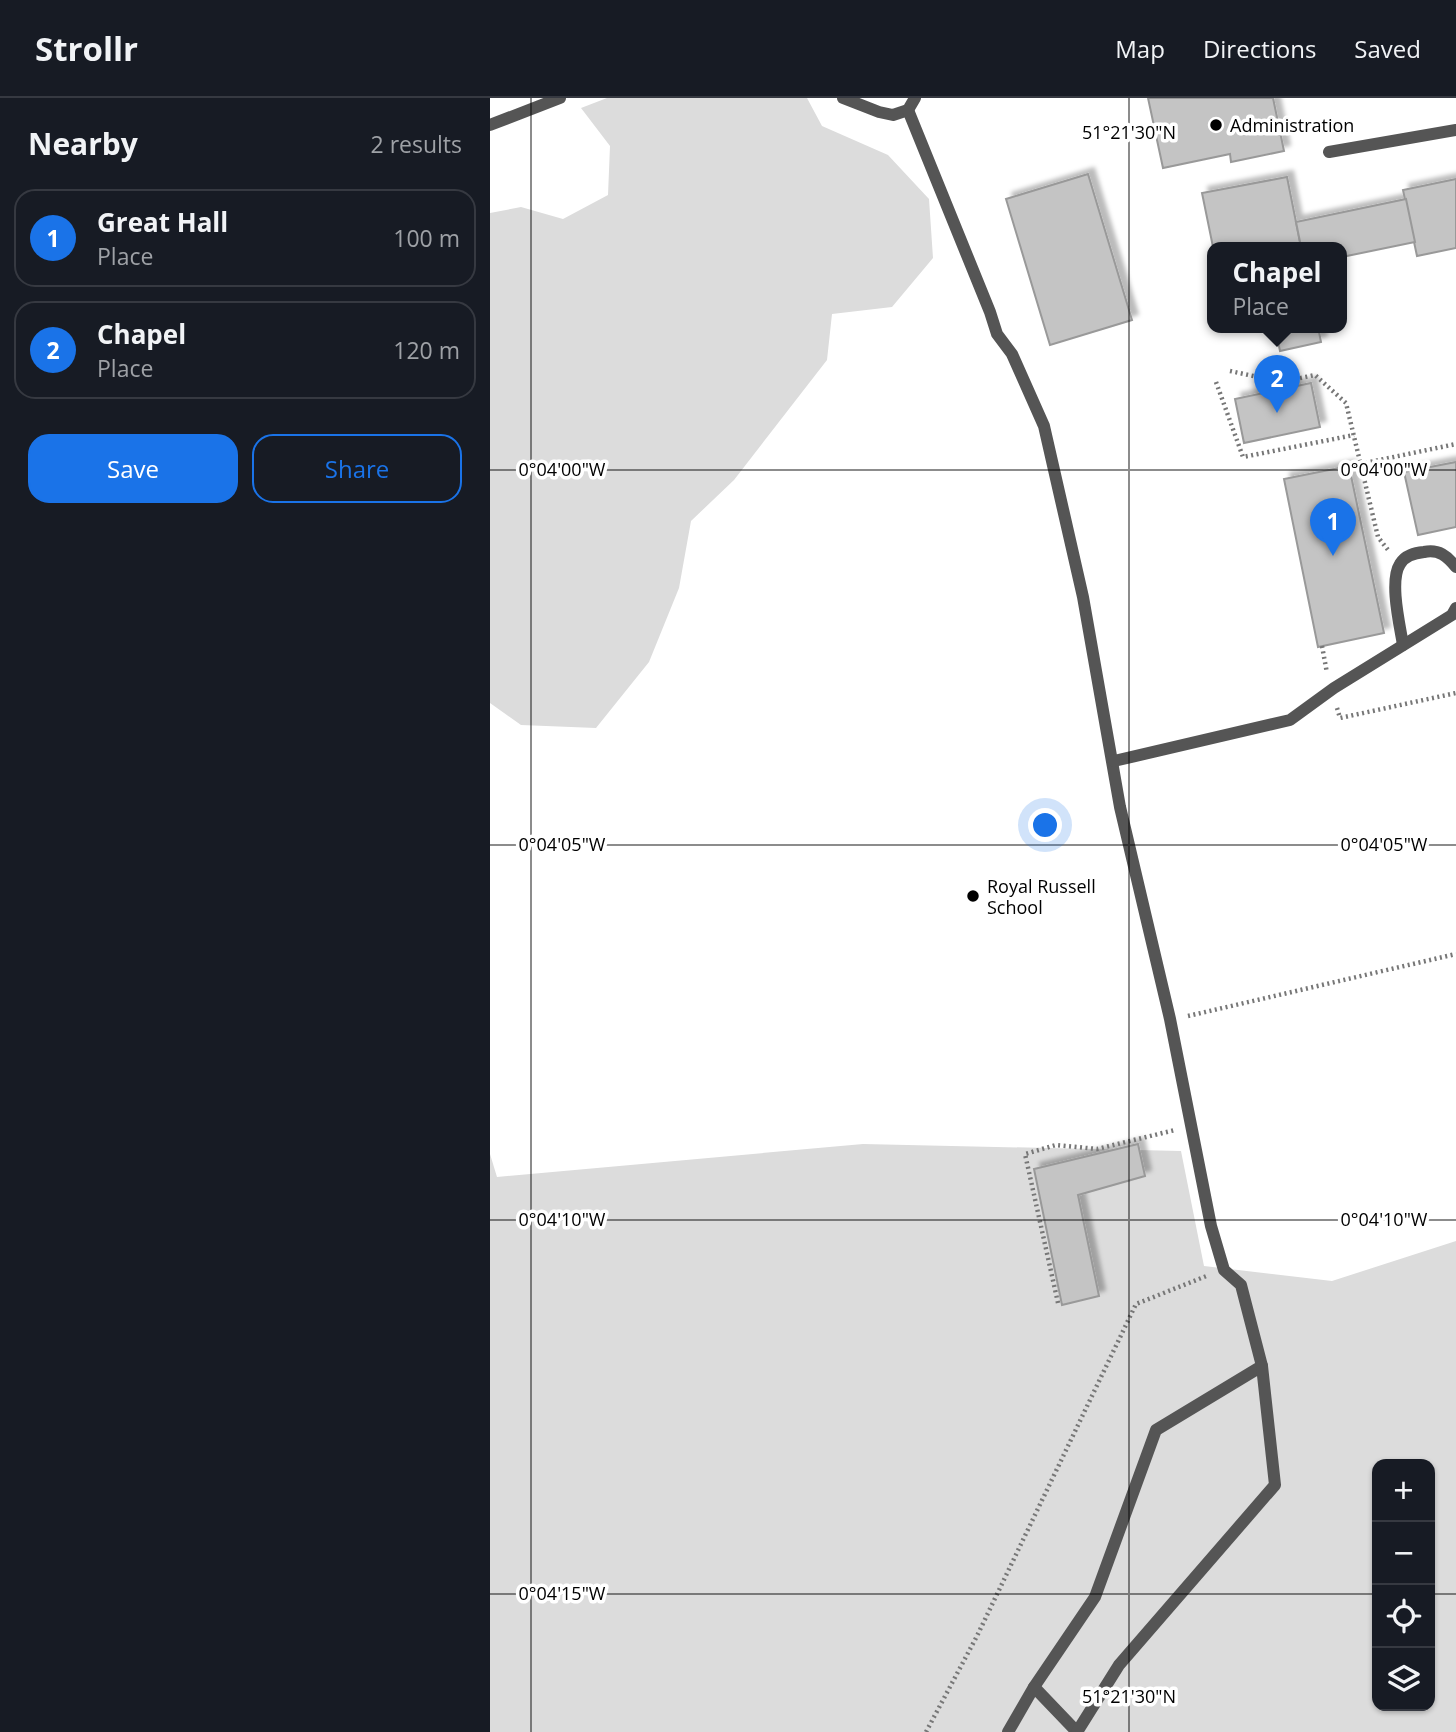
<!DOCTYPE html>
<meta charset="utf-8">
<style>
body{margin:0;font-family:"Open Sans",sans-serif;background:#20242c;color:#f1f3f6}
.controls{position:absolute;right:21px;bottom:21px;display:grid;overflow:hidden;border-radius:14px;box-shadow:0 2px 5px #0004}
.controls button{width:63px;height:63px;display:grid;place-items:center;padding:0;border:0;border-bottom:2px solid #363941;background:#171b24;color:#f1f3f6;font:35px sans-serif}
.you{position:absolute;left:556px;top:728px;width:24px;height:24px;margin:-18px;border:5px solid #fff;border-radius:50%;background:#1a73e8;box-shadow:0 0 0 10px #1a73e833}
.badge{display:grid;place-items:center;width:46px;height:46px;border-radius:50%;background:#1a73e8;color:#fff;font-size:23px;font-weight:700}
.pin{position:absolute;translate:-50% -58px;filter:drop-shadow(0 2px 4px #0008)}
.pin::after{content:'';position:absolute;top:37px;width:24px;height:21px;background:inherit;clip-path:polygon(0 0,100% 0,50% 100%)}
.popup{position:absolute;left:717px;top:144px;width:140px;height:91px;box-sizing:border-box;display:grid;place-content:center;border-radius:14px;background:#171b24;filter:drop-shadow(0 2px 5px #0005);font-size:23px;white-space:nowrap;color:#9ea1a6}
.popup b{font-size:26px;color:#f1f3f6}
.popup::after{content:'';position:absolute;left:50%;top:100%;margin-left:-14px;border:14px solid transparent;border-top-color:#171b24}
.list{margin:0;padding:0;list-style:none}
h2{display:flex;justify-content:space-between;align-items:center;height:91px;margin:0;padding:0 28px;font-size:30px}
h2 small{font-size:23px;font-weight:400;color:#9ea1a6}
.list li{display:grid;grid-template-columns:46px 1fr auto;gap:21px;align-items:center;box-sizing:border-box;height:98px;margin:0 14px 14px;padding:0 14px;border:2px solid #363941;border-radius:21px}
.list b{display:block;font-size:26px;white-space:nowrap}
.list p{margin:0;font-size:23px;white-space:nowrap;color:#9ea1a6}
.list em{font-size:23px;font-style:normal;color:#9ea1a6}
.actions{display:flex;gap:14px;padding:21px 28px}
.actions a{flex:1;padding:16px 0;border:2px solid #1a73e8;border-radius:21px;text-align:center;font-size:24px;color:#1a73e8}
.actions .main{background:#1a73e8;color:#fff}
.icon{flex:none;width:38px;height:38px;fill:none;stroke:currentColor;stroke-width:2;stroke-linecap:round;stroke-linejoin:round}
.map{position:relative;flex:none;width:966px;height:1634px;overflow:hidden}
header{display:flex;align-items:center;gap:42px;box-sizing:border-box;height:98px;padding:0 35px;background:#171b24;border-bottom:2px solid #363941}
header strong{font-size:33px}
nav{display:flex;gap:38px;margin-inline-start:auto;font-size:24px}
main{display:flex}
aside{flex:1;background:#171b24}
.map>svg:first-child{display:block}
.green{fill:#dcdcdc;fill-rule:evenodd}
.building{fill:#c4c4c4;stroke:#999;stroke-width:2;filter:url(#shadow)}
.lines{fill:none;stroke-linecap:round;stroke-linejoin:round}
.path{stroke:#777;stroke-width:4.5;stroke-dasharray:2 3.5;stroke-linecap:butt}
.service{stroke:#555;stroke-width:12}
.ticks{fill:none;stroke:#000;stroke-width:2;stroke-opacity:0.45}
.poi-dot{fill:#000;stroke:#fff;stroke-width:2.5}
.labels{text-anchor:middle;dominant-baseline:central;stroke-width:7;stroke-linejoin:round;paint-order:stroke}
.poi-label{font-size:18px;fill:#000;stroke:#fff;text-anchor:start}
.ticks-label{font-size:18px;text-anchor:middle;fill:#000;stroke:#fff;stroke-width:7;stroke-linejoin:round;paint-order:stroke}
</style>
<header>
<strong>Strollr</strong>
<nav><a>Map</a><a>Directions</a><a>Saved</a></nav>
</header>
<main>
<aside>
<h2>Nearby<small>2 results</small></h2>
<ul class="list">
<li><span class="badge">1</span><div><b>Great Hall</b><p>Place</p></div><em>100 m</em></li>
<li><span class="badge">2</span><div><b>Chapel</b><p>Place</p></div><em>120 m</em></li>
</ul>
<div class="actions"><a class="main">Save</a><a>Share</a></div>
</aside>
<div class="map">
<svg width="966" height="1634" viewBox="0 0 966 1634">
<defs>
<filter id="shadow"><feDropShadow dx="6" dy="-6" stdDeviation="2" flood-color="#0004"/></filter>
</defs>
<rect width="100%" height="100%" fill="#fff"/>
<g class="green">
<polygon points="117,0 317,0 332,28 398,57 439,101 443,160 402,209 342,216 337,262 244,382 201,423 189,490 159,564 106,630 31,627 0,605 0,115 31,109 73,121 118,97 120,48 91,10"/>
<path d="M373 1046 691 1053 714 1168 842 1183 966 1143V1634H0V1056L7 1079ZM887 1366H940V1608H887Z"/>
</g>
<g class="building">
<polygon points="658,0 783,0 794,53 741,64 740,56 673,70"/>
<polygon points="598,76 642,222 560,247 516,101"/>
<polygon points="797,79 811,149 723,149 712,95"/>
<polygon points="966,81 966,150 927,158 913,92"/>
<polygon points="916,101 925,144 852,159 852,149 811,149 806,124"/>
<polygon points="785,229 828,229 831,244 790,253"/>
<polygon points="821,285 830,329 754,345 745,301"/>
<polygon points="966,364 966,429 928,437 914,374"/>
<polygon points="859,368 894,535 828,549 794,381"/>
<polygon points="648,1046 655,1078 588,1097 609,1198 572,1207 544,1071"/>
</g>
<g class="lines">
<g class="path">
<polyline points="740,273 791,284 825,277 856,305 888,439 898,452"/>
<polyline points="726,284 753,359 864,337"/>
<polyline points="870,366 966,346"/>
<polyline points="832,548 837,575"/>
<polyline points="847,610 850,620 966,595"/>
<polyline points="698,918 966,856"/>
<polyline points="568,1205 535,1056 566,1047 607,1051 685,1032"/>
<polyline points="436,1634 487,1538 646,1206 719,1177"/>
</g>
<g class="service">
<polyline points="353,0 389,14 403,17 418,12 425,0"/>
<polyline points="418,12 500,214 507,236 522,256 554,328 593,499 630,709 680,921 721,1128 734,1172 751,1187 772,1268 666,1332 605,1499 544,1589 518,1634"/>
<polyline points="0,27 70,0"/>
<polyline points="839,54 966,32"/>
<path d="M913 547C910 528 899 483 910 466 915 457 925 455 934 454 949 451 957 458 966 469"/>
<polyline points="624,663 800,622 844,590 962,517 966,510"/>
<polyline points="544,1589 587,1634"/>
<polyline points="587,1634 629,1567 785,1387 772,1268"/>
</g>
</g>
<path class="ticks" d="M41 0V1634M639 0V1634M0 372H966M0 747H966M0 1122H966M0 1496H887M940 1496H966"/>
<g class="poi-dot">
<circle cx="726" cy="27" r="7"/>
<circle cx="483" cy="798" r="7"/>
</g>
<g class="labels">
<g class="poi-label">
<text x="740" y="27">Administration</text>
<text x="497" y="788">Royal Russell<tspan x="497" dy="21">School</tspan></text>
</g>
</g>
<g class="ticks-label">
<text x="639" y="41">51°21'30"N</text>
<text x="894" y="378">0°04'00"W</text>
<text x="72" y="378">0°04'00"W</text>
<text x="894" y="753">0°04'05"W</text>
<text x="72" y="753">0°04'05"W</text>
<text x="72" y="1128">0°04'10"W</text>
<text x="894" y="1128">0°04'10"W</text>
<text x="72" y="1502">0°04'15"W</text>
<text x="639" y="1605">51°21'30"N</text>
</g>
</svg>
<div class="controls">
<button>+</button>
<button>−</button>
<button><svg class="icon" aria-label="locate" viewBox="0 0 24 24"><circle cx="12" cy="12" r="6"/><path d="M12 2v4M12 18v4M2 12h4M18 12h4"/></svg></button>
<button><svg class="icon" aria-label="layers" viewBox="0 0 24 24"><path d="M12 4l9 5-9 5-9-5zM3 14l9 5 9-5"/></svg></button>
</div>
<div class="you"></div>
<div class="pin badge" style="left:843px;top:458px">1</div>
<div class="pin badge" style="left:787px;top:315px">2</div>
<div class="popup"><b>Chapel</b>Place</div>
</div>
</main>
